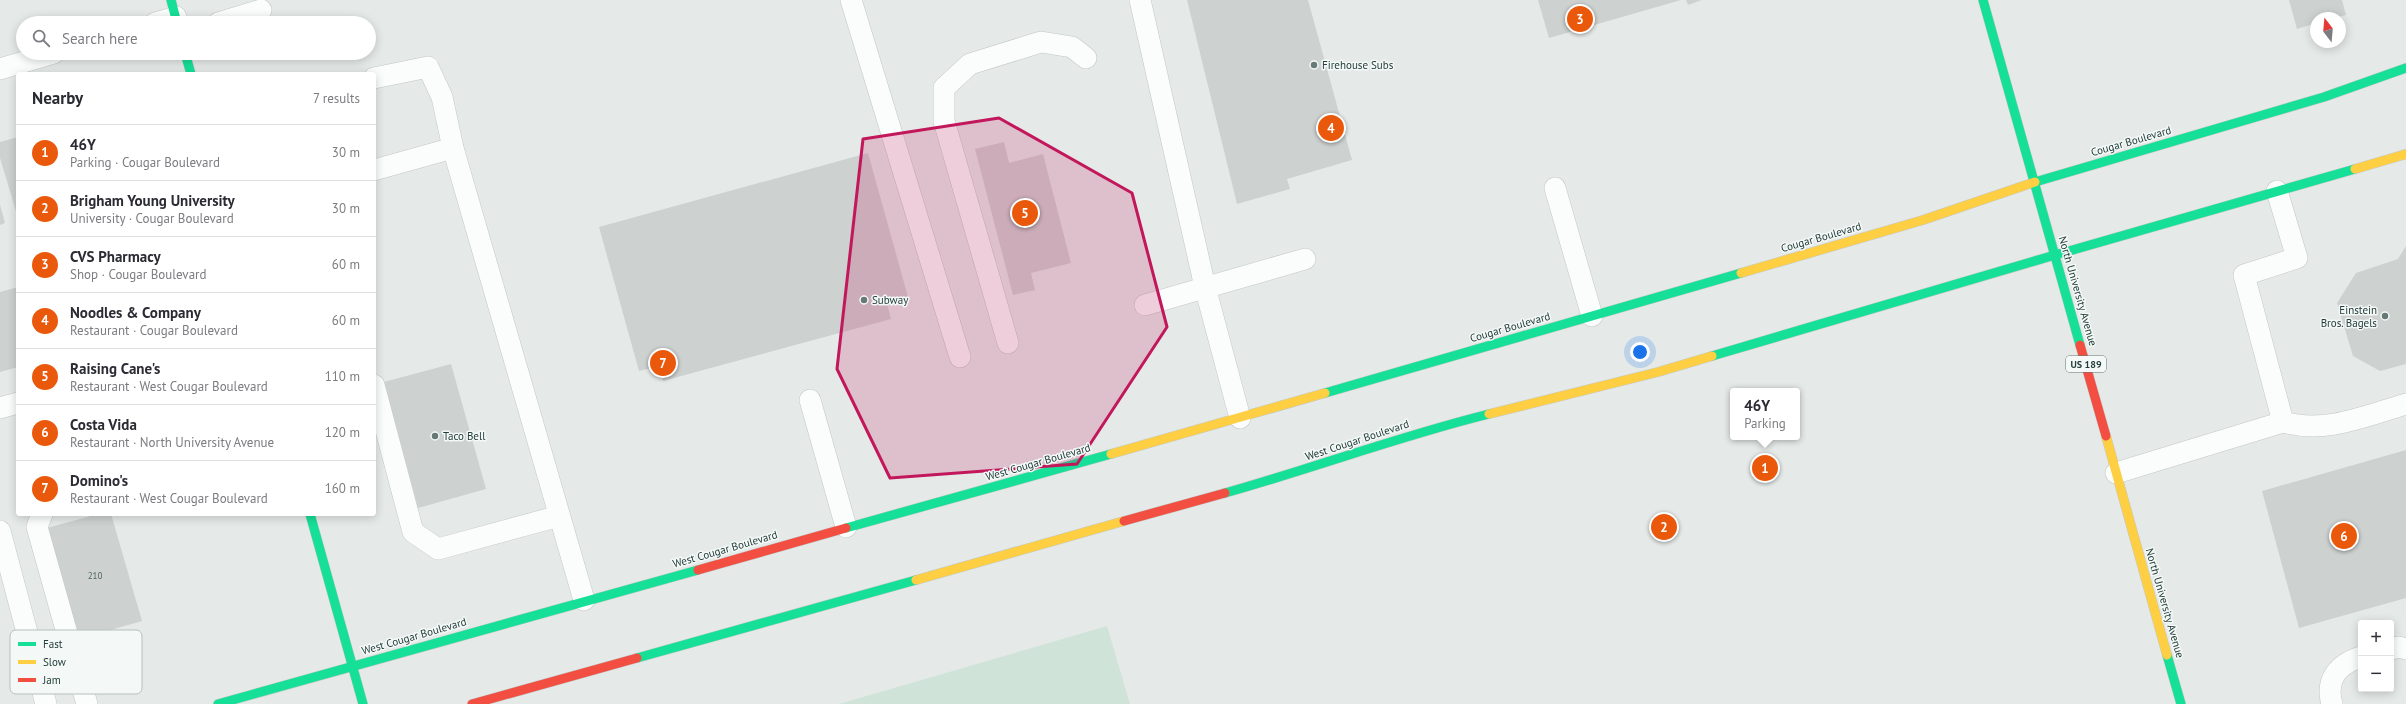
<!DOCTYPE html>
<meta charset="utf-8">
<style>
body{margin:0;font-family:"PT Sans",sans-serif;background:#f2f2f3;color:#2b2b33}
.controls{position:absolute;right:12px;bottom:12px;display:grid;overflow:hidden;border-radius:4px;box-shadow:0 2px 10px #0003}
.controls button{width:36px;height:36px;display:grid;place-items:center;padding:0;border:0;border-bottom:1px solid #e1e1e2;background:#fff;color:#2b2b33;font:20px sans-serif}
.compass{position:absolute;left:2310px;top:12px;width:36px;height:36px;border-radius:50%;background:#fff;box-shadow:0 2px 10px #0003;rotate:344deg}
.you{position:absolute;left:1640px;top:352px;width:14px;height:14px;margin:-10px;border:3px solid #fff;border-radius:50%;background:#1a73e8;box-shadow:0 0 0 6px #1a73e833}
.badge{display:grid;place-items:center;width:26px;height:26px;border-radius:50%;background:#ea580c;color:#fff;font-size:13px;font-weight:700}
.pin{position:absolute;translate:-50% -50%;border:2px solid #fff;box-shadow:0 1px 4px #0006}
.popup{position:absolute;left:1730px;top:388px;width:70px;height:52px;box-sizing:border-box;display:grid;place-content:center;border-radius:4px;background:#fff;filter:drop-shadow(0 1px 3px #0005);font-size:13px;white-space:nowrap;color:#7c7c81}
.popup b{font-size:15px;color:#2b2b33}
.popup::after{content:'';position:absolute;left:50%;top:100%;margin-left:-8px;border:8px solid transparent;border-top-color:#fff}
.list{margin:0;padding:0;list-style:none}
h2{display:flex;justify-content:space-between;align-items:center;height:52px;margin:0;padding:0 16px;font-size:17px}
h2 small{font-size:13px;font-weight:400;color:#7c7c81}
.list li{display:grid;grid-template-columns:26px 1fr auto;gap:12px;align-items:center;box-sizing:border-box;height:56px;padding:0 16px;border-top:1px solid #e1e1e2}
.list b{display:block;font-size:15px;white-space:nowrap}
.list p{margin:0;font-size:13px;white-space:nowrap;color:#7c7c81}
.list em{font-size:13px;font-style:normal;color:#7c7c81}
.icon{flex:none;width:22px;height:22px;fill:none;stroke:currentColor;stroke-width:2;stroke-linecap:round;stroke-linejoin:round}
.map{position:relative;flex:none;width:2406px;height:704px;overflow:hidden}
.search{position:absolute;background:#fff;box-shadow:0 2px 10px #0003;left:16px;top:16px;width:360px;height:44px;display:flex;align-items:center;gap:10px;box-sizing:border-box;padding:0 14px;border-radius:22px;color:#7c7c81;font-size:15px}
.panel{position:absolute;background:#fff;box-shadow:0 2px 10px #0003;left:16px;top:72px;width:360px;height:444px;border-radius:4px}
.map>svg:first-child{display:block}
.green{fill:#cfe3d8}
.building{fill:#cdd1d0}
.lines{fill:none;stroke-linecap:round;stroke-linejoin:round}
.lane-casing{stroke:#c2c7c6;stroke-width:22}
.fast-casing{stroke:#c1c8c6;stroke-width:10}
.slow-casing{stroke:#c1c8c6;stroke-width:10}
.jam-casing{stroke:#c1c8c6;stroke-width:10}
.lane{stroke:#fbfcfc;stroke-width:21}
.fast{stroke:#16e098;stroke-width:9}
.slow{stroke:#ffcf43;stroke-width:9}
.jam{stroke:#f24e42;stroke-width:9}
.marked{fill:#c2185b;fill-opacity:0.2;stroke:#c2185b;stroke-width:3;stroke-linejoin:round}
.poi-dot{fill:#677a77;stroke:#f4f9f7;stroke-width:1.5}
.labels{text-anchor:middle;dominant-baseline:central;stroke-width:3;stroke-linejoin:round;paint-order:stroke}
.number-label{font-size:9px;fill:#4e6360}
.shield{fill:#f4f9f7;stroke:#627573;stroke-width:1}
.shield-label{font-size:10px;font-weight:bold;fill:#233d3a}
.poi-label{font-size:11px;fill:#233d3a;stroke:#f4f9f7;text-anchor:start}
.street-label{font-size:11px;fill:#233d3a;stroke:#f4f9f7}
.key{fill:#f4f9f7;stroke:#b5c1be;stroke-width:1}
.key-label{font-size:11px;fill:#233d3a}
</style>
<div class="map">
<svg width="2406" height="704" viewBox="0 0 2406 704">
<rect width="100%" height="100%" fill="#e5eae9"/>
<polygon class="green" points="1107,626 1130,704 839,704"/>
<g class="building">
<polygon points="1187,0 1308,0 1352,160 1287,179 1290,189 1237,204"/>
<polygon points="1538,0 1681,0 1549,38"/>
<polygon points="1686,0 1702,0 1688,5"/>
<polygon points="2289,0 2342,0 2346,15 2335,18 2316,18 2316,23 2297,29"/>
<polygon points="18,137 18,218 0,158 0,142"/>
<polygon points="1004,142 1009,163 1043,154 1071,263 1031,273 1035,290 1013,295 975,149"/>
<polygon points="868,153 908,297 887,303 891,319 663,381 659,366 639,371 599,227"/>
<polygon points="0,205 5,223 0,225"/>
<polygon points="2406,246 2406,364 2380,371 2353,356 2337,303 2356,273 2398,259"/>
<polygon points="18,287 18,367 0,372 0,292"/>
<polygon points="451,364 486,489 418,508 384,382"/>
<polygon points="2406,450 2406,598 2299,628 2262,491"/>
<polygon points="98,514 111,514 142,621 79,639 47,528"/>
</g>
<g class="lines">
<g class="lane-casing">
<g id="lane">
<polyline points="851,0 960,357"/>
<polyline points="1140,0 1205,287 1240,418"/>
<polyline points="155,23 176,17"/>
<polyline points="218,23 261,10"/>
<polyline points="0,69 54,53"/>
<polyline points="374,78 428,67 442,97 453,148 584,600"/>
<polyline points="374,170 453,148"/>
<polyline points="1555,188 1592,316"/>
<polyline points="1145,305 1305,259"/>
<polyline points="1008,343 944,121 944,88 970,64 1041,42 1072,47 1086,58"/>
<polyline points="374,385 413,532 438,549 559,516"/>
<polyline points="810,400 846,527"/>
<polyline points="0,408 18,403"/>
<path d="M2283 422C2325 434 2365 416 2406 404"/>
<polyline points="2116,473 2283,422 2244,275 2297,258 2277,191"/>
<polyline points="42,514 37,527 87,704"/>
<polyline points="0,531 46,704"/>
<polyline points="2391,649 2399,647 2406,649"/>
<path d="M2332 704C2325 680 2338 664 2361 657"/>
</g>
</g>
<g class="fast-casing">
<g id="fast">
<polyline points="171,0 177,23"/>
<polyline points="1983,0 2080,345"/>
<polyline points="185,53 191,74"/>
<polyline points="2035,182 2324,97 2406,68"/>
<polyline points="2055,255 2355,169"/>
<polyline points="1712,356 2055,255"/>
<polyline points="1325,393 1741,273"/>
<path d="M1225 493C1314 468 1400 436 1489 414"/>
<polyline points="310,514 363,704"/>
<polyline points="846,528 1111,454"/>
<polyline points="2167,655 2181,704"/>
<polyline points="637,658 916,580"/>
<polyline points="218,704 698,570"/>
</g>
</g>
<g class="slow-casing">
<g id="slow">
<polyline points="2355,169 2406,154"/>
<polyline points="1741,273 1923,220 2035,182"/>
<polyline points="1489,414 1658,372 1712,356"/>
<polyline points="2106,436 2167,655"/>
<polyline points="1111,454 1325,393"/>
<polyline points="916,580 1124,521"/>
</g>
</g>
<g class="jam-casing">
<g id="jam">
<polyline points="2080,345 2106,436"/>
<polyline points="1124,521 1225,493"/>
<polyline points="698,570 846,528"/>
<polyline points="472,704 637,658"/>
</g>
</g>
<use href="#lane" class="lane"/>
<use href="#fast" class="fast"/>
<use href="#slow" class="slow"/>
<use href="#jam" class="jam"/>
</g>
<path class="marked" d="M999 118 1132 193 1167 327 1077 464 890 478 837 369 863 139Z"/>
<g class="poi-dot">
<circle cx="1314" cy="65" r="4"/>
<circle cx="864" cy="300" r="4"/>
<circle cx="2385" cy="316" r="4"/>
<circle cx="435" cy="436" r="4"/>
</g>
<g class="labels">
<g class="number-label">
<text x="95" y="575">210</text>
</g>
<rect class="shield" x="2066" y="356" width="40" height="16" rx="3"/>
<g class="shield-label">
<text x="2086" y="364">US 189</text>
</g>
<g class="poi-label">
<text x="1322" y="65">Firehouse Subs</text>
<text x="872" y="300">Subway</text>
<text x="2377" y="310" text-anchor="end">Einstein<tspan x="2377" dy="13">Bros. Bagels</tspan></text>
<text x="443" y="436">Taco Bell</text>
</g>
<g class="street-label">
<text transform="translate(2131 141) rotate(-16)">Cougar Boulevard</text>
<text transform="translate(1821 237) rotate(-16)">Cougar Boulevard</text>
<text transform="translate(2078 291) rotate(74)">North University Avenue</text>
<text transform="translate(1510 327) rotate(-16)">Cougar Boulevard</text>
<text transform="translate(1357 440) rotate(-18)">West Cougar Boulevard</text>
<text transform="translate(1038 462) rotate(-16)">West Cougar Boulevard</text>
<text transform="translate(725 549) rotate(-16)">West Cougar Boulevard</text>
<text transform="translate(2165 603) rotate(74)">North University Avenue</text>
<text transform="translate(414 636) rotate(-16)">West Cougar Boulevard</text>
</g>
</g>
<rect x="10" y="630" width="132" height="64" rx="6" class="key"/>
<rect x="18" y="642" width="18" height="4" fill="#16e098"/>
<rect x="18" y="660" width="18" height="4" fill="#ffcf43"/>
<rect x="18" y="678" width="18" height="4" fill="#f24e42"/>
<g class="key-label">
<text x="43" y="648">Fast</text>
<text x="43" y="666">Slow</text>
<text x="43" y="684">Jam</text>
</g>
</svg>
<div class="controls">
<button>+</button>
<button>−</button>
</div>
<svg class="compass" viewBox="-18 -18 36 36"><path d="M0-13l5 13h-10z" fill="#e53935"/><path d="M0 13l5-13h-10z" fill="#7c7c81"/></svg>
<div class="you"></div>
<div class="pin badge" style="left:1765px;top:468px">1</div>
<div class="popup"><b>46Y</b>Parking</div>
<div class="pin badge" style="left:1664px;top:527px">2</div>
<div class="pin badge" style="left:1580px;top:19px">3</div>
<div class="pin badge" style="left:1331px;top:128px">4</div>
<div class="pin badge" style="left:1025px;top:213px">5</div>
<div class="pin badge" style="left:2344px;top:536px">6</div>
<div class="pin badge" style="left:663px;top:363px">7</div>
<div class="search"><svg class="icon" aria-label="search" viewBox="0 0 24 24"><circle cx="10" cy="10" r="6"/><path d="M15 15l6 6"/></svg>Search here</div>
<section class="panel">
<h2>Nearby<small>7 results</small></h2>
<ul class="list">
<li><span class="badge">1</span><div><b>46Y</b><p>Parking · Cougar Boulevard</p></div><em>30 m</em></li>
<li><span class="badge">2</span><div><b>Brigham Young University</b><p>University · Cougar Boulevard</p></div><em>30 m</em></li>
<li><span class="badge">3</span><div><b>CVS Pharmacy</b><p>Shop · Cougar Boulevard</p></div><em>60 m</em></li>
<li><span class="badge">4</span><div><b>Noodles &amp; Company</b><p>Restaurant · Cougar Boulevard</p></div><em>60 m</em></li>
<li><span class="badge">5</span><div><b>Raising Cane's</b><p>Restaurant · West Cougar Boulevard</p></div><em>110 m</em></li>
<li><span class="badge">6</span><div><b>Costa Vida</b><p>Restaurant · North University Avenue</p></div><em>120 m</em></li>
<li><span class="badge">7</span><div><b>Domino's</b><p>Restaurant · West Cougar Boulevard</p></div><em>160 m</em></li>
</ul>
</section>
</div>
